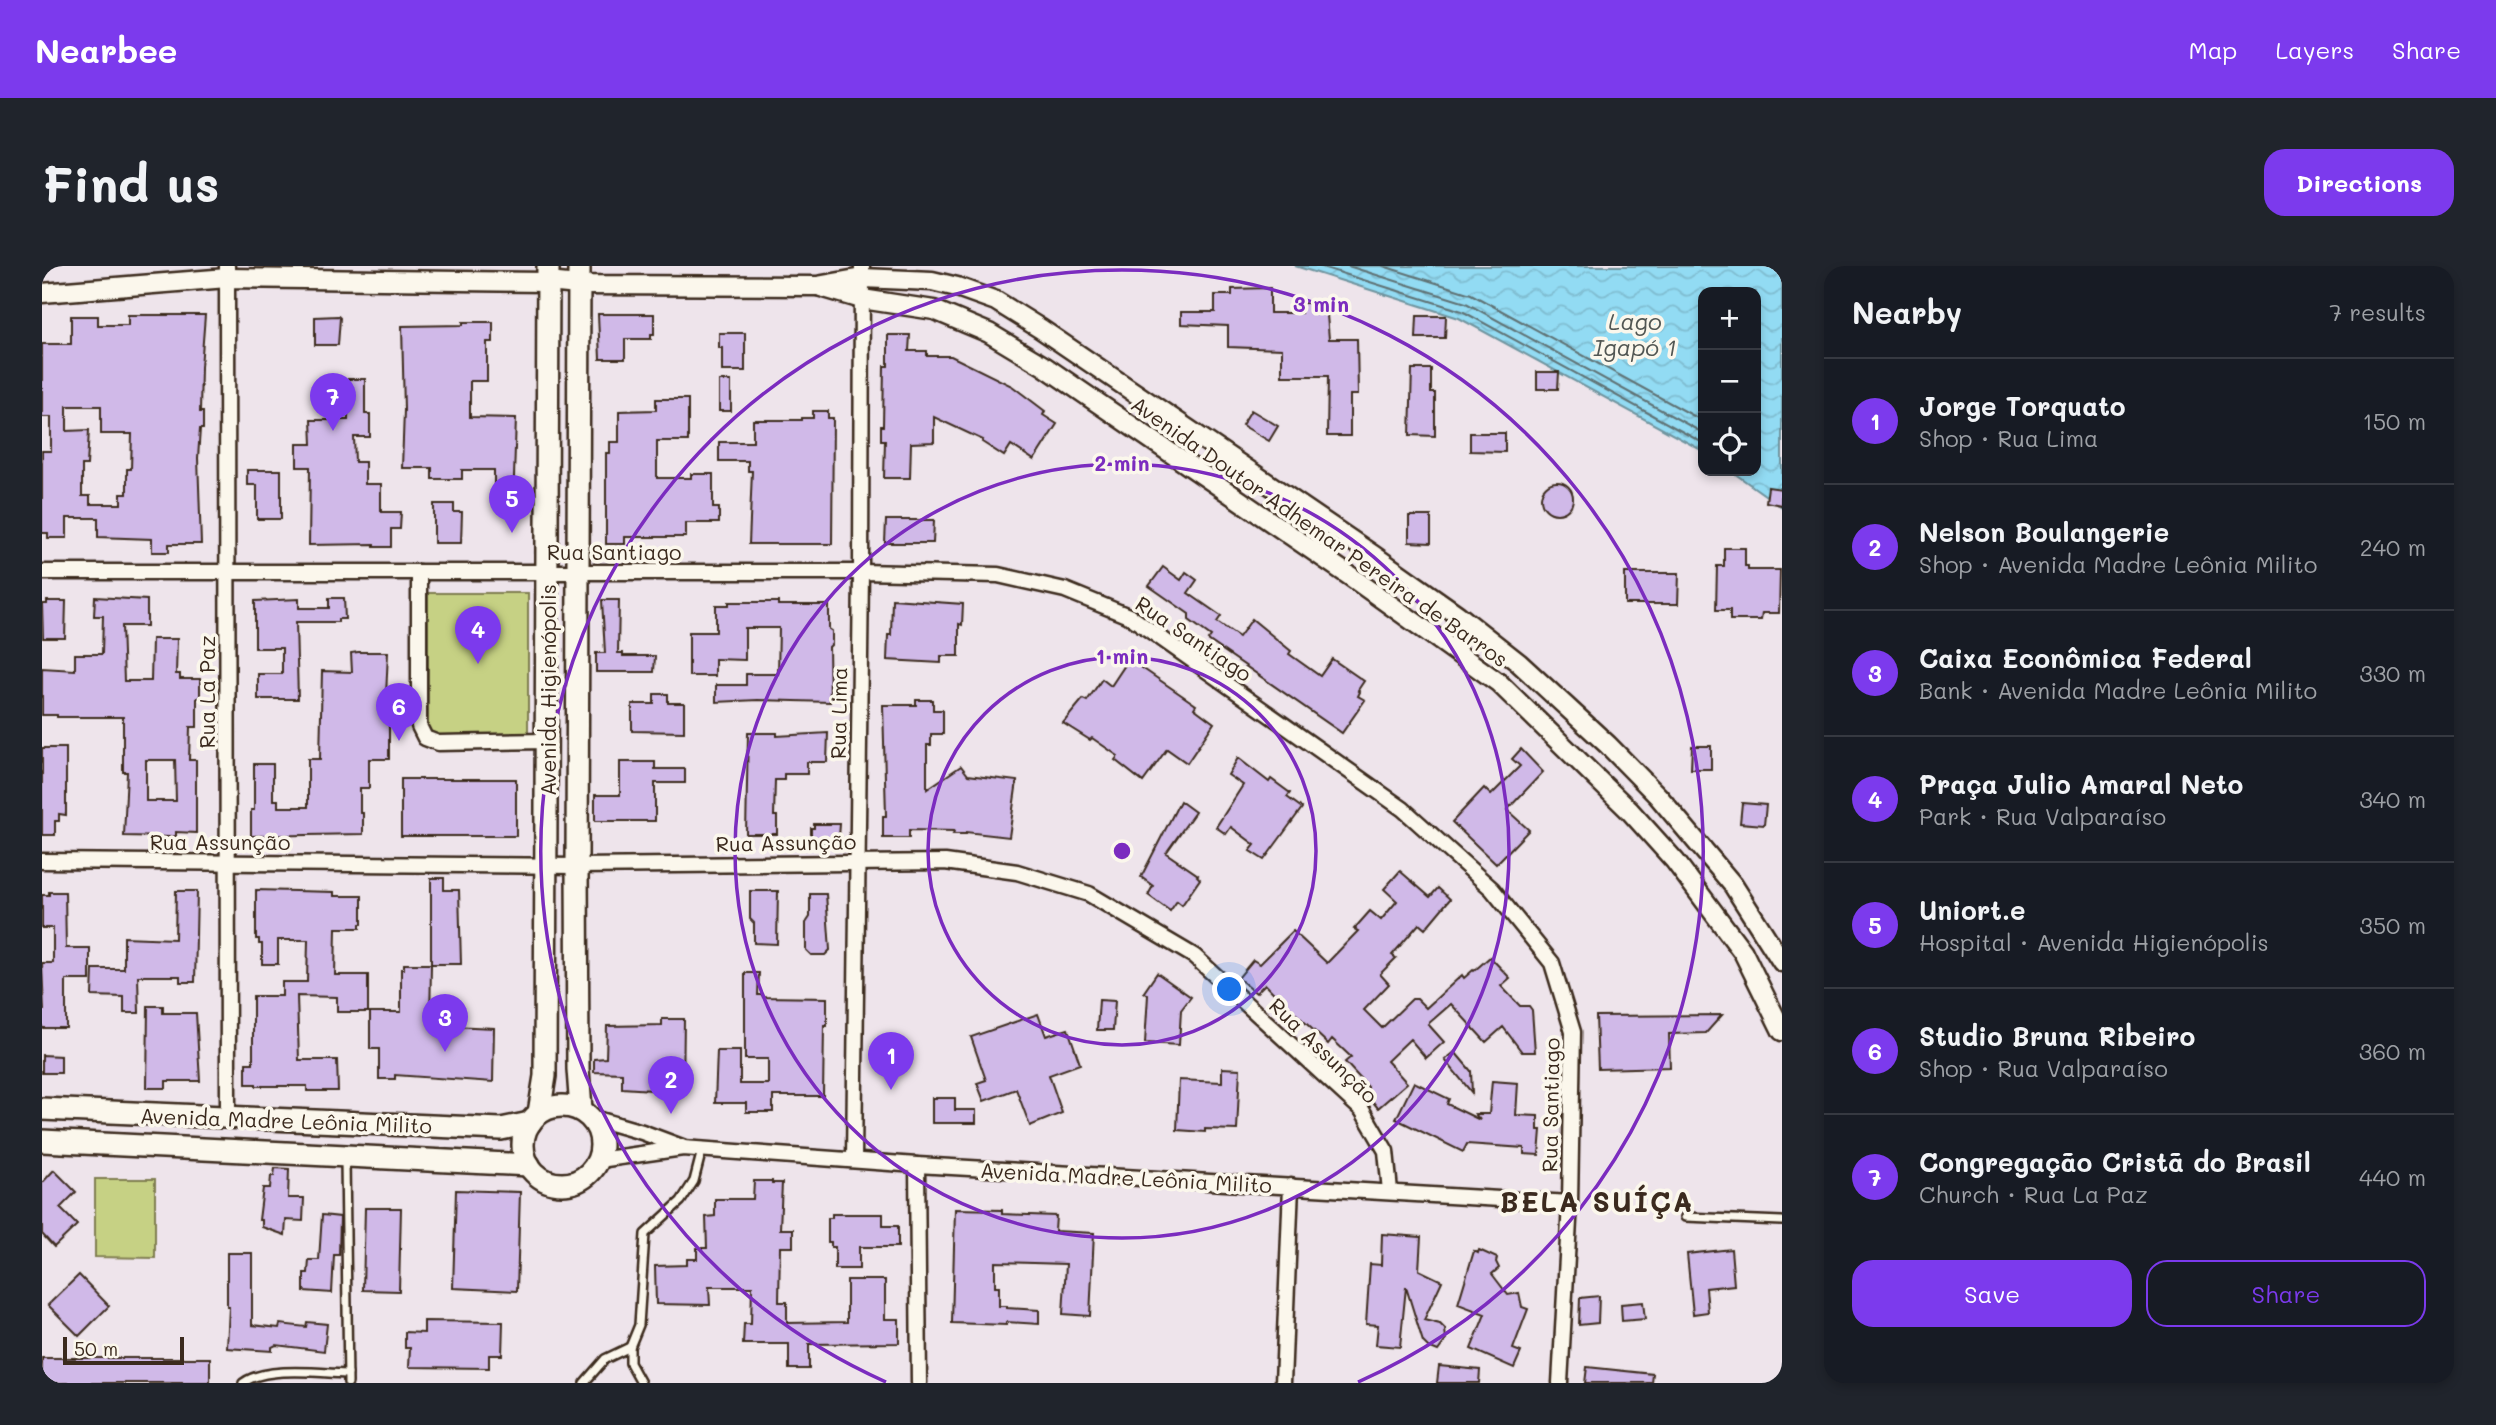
<!DOCTYPE html>
<meta charset="utf-8">
<style>
body{margin:0;font-family:Mali,sans-serif;background:#20242c;color:#f1f3f6}
.controls{position:absolute;right:21px;top:21px;display:grid;overflow:hidden;border-radius:14px;box-shadow:0 4px 10px #0003}
.controls button{width:63px;height:63px;display:grid;place-items:center;padding:0;border:0;border-bottom:2px solid #363941;background:#171b24;color:#f1f3f6;font:35px sans-serif}
.scale{position:absolute;left:21px;bottom:18px;width:121px;box-sizing:border-box;padding-left:7px;border:4px solid #3b2a1e;border-top:0;font-size:19px;line-height:24px;white-space:nowrap;color:#3b2a1e;-webkit-text-stroke:5px #fbf7ec;paint-order:stroke}
.you{position:absolute;left:1188px;top:724px;width:24px;height:24px;margin:-18px;border:5px solid #fff;border-radius:50%;background:#1a73e8;box-shadow:0 0 0 10px #1a73e833}
.badge{display:grid;place-items:center;width:46px;height:46px;border-radius:50%;background:#7c3aed;color:#fff;font-size:23px;font-weight:700}
.pin{position:absolute;translate:-50% -58px;filter:drop-shadow(0 2px 4px #0008)}
.pin::after{content:'';position:absolute;top:37px;width:24px;height:21px;background:inherit;clip-path:polygon(0 0,100% 0,50% 100%)}
.list{margin:0;padding:0;list-style:none}
h2{display:flex;justify-content:space-between;align-items:center;height:91px;margin:0;padding:0 28px;font-size:30px}
h2 small{font-size:23px;font-weight:400;color:#9ea1a6}
.list li{display:grid;grid-template-columns:46px 1fr auto;gap:21px;align-items:center;box-sizing:border-box;height:126px;padding:0 28px;border-top:2px solid #363941}
.list b{display:block;font-size:26px;white-space:nowrap}
.list p{margin:0;font-size:23px;white-space:nowrap;color:#9ea1a6}
.list em{font-size:23px;font-style:normal;color:#9ea1a6}
.actions{display:flex;gap:14px;padding:21px 28px}
.actions a{flex:1;padding:16px 0;border:2px solid #7c3aed;border-radius:21px;text-align:center;font-size:24px;color:#7c3aed}
.actions .main{background:#7c3aed;color:#fff}
.icon{flex:none;width:38px;height:38px;fill:none;stroke:currentColor;stroke-width:2;stroke-linecap:round;stroke-linejoin:round}
.map{position:relative;flex:none;width:1740px;height:1117px;overflow:hidden;border-radius:21px}
header{display:flex;align-items:center;gap:42px;box-sizing:border-box;height:98px;padding:0 35px;background:#7c3aed;color:#fff}
header strong{font-size:33px}
nav{display:flex;gap:38px;margin-inline-start:auto;font-size:24px}
.intro{display:flex;align-items:center;justify-content:space-between;box-sizing:border-box;height:168px;padding:0 42px}
h1{margin:0;font-size:49px}
.button{padding:18px 32px;border-radius:21px;background:#7c3aed;color:#fff;font-size:24px;font-weight:700}
main{display:flex;gap:42px;padding:0 42px}
aside{flex:1;background:#171b24;border-radius:21px;box-shadow:0 4px 10px #0003}
.map>svg:first-child{display:block}
.park{fill:#c6d184;stroke:#807e51;stroke-width:2}
.water{fill:url(#water-waves);stroke:#6f949e;stroke-width:2}
.lines{fill:none;stroke-linecap:round;stroke-linejoin:round}
.shore{stroke:#5e7173;stroke-width:2}
.building{fill:#d0b9e8;stroke:#3b2a1e;stroke-width:2;fill-rule:evenodd}
.service-casing{stroke:#3b2a1e;stroke-width:12}
.minor-casing{stroke:#3b2a1e;stroke-width:19}
.tertiary-casing{stroke:#3b2a1e;stroke-width:23}
.secondary-casing{stroke:#3b2a1e;stroke-width:26}
.service{stroke:#fbf7ec;stroke-width:7}
.minor{stroke:#fbf7ec;stroke-width:14}
.tertiary{stroke:#fbf7ec;stroke-width:18}
.secondary{stroke:#fbf7ec;stroke-width:21}
.ring{fill:none;stroke:#7b2cbf;stroke-width:3.5}
.labels{text-anchor:middle;dominant-baseline:central;stroke-width:7;stroke-linejoin:round;paint-order:stroke}
.street-label{font-size:21px;fill:#3b2a1e;stroke:#fbf7ec}
.water-label{font-size:23px;font-style:italic;fill:#515653;stroke:#fbf7ec}
.district-label{font-size:28px;font-weight:bold;letter-spacing:2px;fill:#3b2a1e;stroke:#fbf7ec}
.centre{fill:#7b2cbf;stroke:#fbf7ec;stroke-width:3.5}
.ring-label{font-size:21px;text-anchor:middle;font-weight:bold;fill:#7b2cbf;stroke:#fbf7ec;stroke-width:7;stroke-linejoin:round;paint-order:stroke}
</style>
<header>
<strong>Nearbee</strong>
<nav><a>Map</a><a>Layers</a><a>Share</a></nav>
</header>
<div class="intro"><h1>Find us</h1><a class="button">Directions</a></div>
<main>
<div class="map">
<svg width="1740" height="1117" viewBox="0 0 1740 1117">
<defs>
<pattern id="water-waves" width="16" height="10" patternUnits="userSpaceOnUse" patternTransform="scale(1.75)"><rect width="16" height="10" fill="#92dbf3"/><path d="M0 5q4-4 8 0t8 0" fill="none" stroke="#7fbcd0"/></pattern>
</defs>
<rect width="100%" height="100%" fill="#eee4eb"/>
<filter id="ink" filterUnits="userSpaceOnUse"><feTurbulence type="fractalNoise" baseFrequency=".0143" numOctaves="2"/><feDisplacementMap in="SourceGraphic" scale="14" xChannelSelector="R" yChannelSelector="G"/><feConvolveMatrix kernelMatrix="1 2 1 2 8 2 1 2 1" color-interpolation-filters="sRGB"/></filter>
<g filter="url(#ink)">
<g class="park">
<polygon points="386,327 486,327 486,470 386,469"/>
<polygon points="53,913 113,913 113,992 53,991"/>
</g>
<polygon class="water" points="1253,0 1740,0 1740,241 1689,205 1714,205 1714,26 1661,26 1661,185 1417,52"/>
<g class="lines">
<g class="shore">
<polyline points="1277,0 1420,45 1661,177"/>
<polyline points="1306,0 1424,37 1661,167"/>
<polyline points="1341,0 1429,28 1661,155"/>
</g>
</g>
<g class="building">
<polygon points="1228,22 1228,47 1259,47 1258,37 1284,37 1287,73 1315,73 1316,129 1308,129 1308,170 1285,170 1286,110 1240,110 1240,83 1186,81 1186,60 1139,58 1139,46 1173,46 1173,29 1190,29 1190,23"/>
<polygon points="556,48 612,48 612,68 609,68 609,73 583,73 583,93 558,93"/>
<path d="M86 49H163L159 101 158 146H161V163H158L156 192 159 278H127V286H110V273L56 271V252H25V272H6V267H0V185H9V151H0V78H29V50H56V59H86ZM25 140H59V168H90L89 203H85V228H79V238H48V230H40V199H45L47 164 25 165Z"/>
<polygon points="296,50 298,52 296,79 273,79 273,51"/>
<polygon points="1375,50 1404,50 1403,72 1374,72"/>
<polygon points="421,56 451,56 451,76 445,76 445,115 428,115 428,151 474,152 471,240 452,240 452,204 420,204 420,213 390,213 390,202 360,202 362,144 360,60 421,59"/>
<polygon points="677,67 703,67 703,105 680,105 680,82 677,82"/>
<polygon points="846,69 868,69 867,85 885,85 885,90 909,90 970,120 1003,145 1001,149 1015,158 992,194 969,179 962,190 940,176 941,174 892,151 892,176 869,177 868,212 842,212 843,174 839,174 839,160 841,160 842,100 846,100"/>
<polygon points="1370,103 1389,103 1389,127 1393,127 1393,170 1368,169"/>
<polygon points="1495,106 1517,106 1516,123 1495,123"/>
<polygon points="306,113 323,113 323,148 328,148 328,171 312,171 313,196 323,196 323,218 339,218 339,246 359,246 358,263 349,263 349,281 332,281 332,278 267,279 268,201 255,201 255,178 270,178 269,154 306,154"/>
<rect x="677" y="115" width="12" height="30"/>
<polygon points="614,133 646,133 646,175 615,175 615,212 649,212 649,208 671,208 671,242 677,242 677,257 644,257 644,271 583,271 583,278 564,278 564,187 568,187 568,176 577,176 577,145 614,144"/>
<polygon points="1209,144 1236,160 1227,175 1200,159"/>
<polygon points="771,145 786,145 786,152 791,152 790,278 707,278 710,205 706,205 706,195 677,195 677,176 711,176 711,154 760,154 760,152 771,152"/>
<polygon points="1428,167 1463,167 1463,186 1428,185"/>
<polygon points="205,204 239,204 239,253 215,253 215,219 205,219"/>
<circle cx="1515" cy="232" r="16"/>
<polygon points="1726,221 1740,223 1739,239 1724,236"/>
<polygon points="392,238 412,238 412,246 420,246 419,277 392,277"/>
<polygon points="1367,250 1389,250 1389,277 1367,276"/>
<polygon points="844,254 892,254 891,277 843,277"/>
<polygon points="1682,282 1703,282 1703,300 1706,300 1706,304 1738,304 1737,347 1720,347 1719,354 1688,354 1688,344 1674,344 1675,300 1682,300"/>
<polygon points="1121,301 1139,314 1144,306 1155,314 1146,327 1179,350 1175,356 1197,371 1210,353 1249,385 1247,388 1278,410 1290,393 1322,415 1316,424 1318,426 1316,430 1323,434 1300,467 1166,374 1169,370 1147,354 1147,348 1107,320"/>
<polygon points="1583,307 1637,307 1636,338 1583,338"/>
<path d="M53 331 105 334V360H80L82 415H109L110 373H135L134 408H138V413H158V432H155V461H148L147 494H154V567L134 566V570L128 571 82 570 85 506H81V451H15V449H0V402L33 404V388H60L61 350H52ZM104 494H133L134 535H104Z"/>
<polygon points="287,332 302,332 303,353 296,353 296,356 254,356 256,433 216,433 216,408 240,408 240,382 213,382 213,335 257,333 257,342 287,342"/>
<polygon points="850,333 921,338 920,359 917,358 917,390 899,390 899,397 845,394 846,369 849,369"/>
<polygon points="560,334 577,334 576,387 581,387 581,390 613,390 612,406 554,406 554,387 563,387"/>
<polygon points="5,335 24,335 23,372 1,372 0,338 5,338"/>
<polygon points="687,336 736,336 736,339 787,339 787,363 790,365 790,378 787,381 788,436 716,434 674,436 674,419 704,419 704,408 736,408 737,362 703,362 703,394 673,393 673,410 647,410 647,366 674,366 674,339 687,339"/>
<polygon points="316,386 346,386 344,430 347,430 347,493 327,493 327,522 318,522 318,547 321,547 321,568 209,570 209,544 212,544 212,498 231,498 231,534 236,534 236,541 266,541 266,493 278,493 280,405 310,406 309,387"/>
<polygon points="1087,393 1154,439 1152,442 1172,457 1145,497 1125,483 1101,516 1073,494 1076,490 1050,472 1048,474 1021,457 1041,433 1045,435 1060,413 1069,420"/>
<polygon points="612,428 626,428 626,437 642,437 642,466 590,465 590,438 612,438"/>
<polygon points="874,434 891,434 891,444 901,444 901,468 889,468 889,479 885,479 885,523 919,500 926,509 975,515 967,571 924,566 924,568 911,568 912,565 867,564 867,572 841,572 841,550 844,550 841,439 874,439"/>
<polygon points="706,467 735,467 735,470 786,467 785,496 765,496 765,508 742,508 742,514 733,514 732,550 735,550 735,568 704,568"/>
<polygon points="1650,480 1669,480 1669,503 1649,503"/>
<polygon points="0,482 24,482 24,549 17,548 17,555 13,555 13,569 0,569"/>
<polygon points="1479,483 1501,506 1465,544 1487,564 1454,598 1410,556 1442,522 1449,529 1478,500 1470,493"/>
<polygon points="1196,492 1227,516 1229,513 1248,527 1245,531 1260,542 1222,594 1208,585 1213,579 1189,561 1184,568 1174,561 1201,519 1186,509"/>
<polygon points="578,496 613,496 613,503 643,503 643,517 613,517 613,555 553,555 553,529 578,529"/>
<rect x="359" y="513" width="115" height="57"/>
<polygon points="1138,535 1153,546 1124,587 1156,609 1155,610 1158,613 1140,639 1135,635 1128,645 1106,629 1111,620 1099,611"/>
<polygon points="1700,537 1724,539 1722,559 1698,557"/>
<polygon points="772,558 798,558 797,571 790,577 769,577 769,562 772,562"/>
<polygon points="1358,605 1388,631 1396,622 1408,633 1383,663 1377,658 1350,689 1354,692 1338,708 1347,718 1322,744 1340,762 1370,733 1375,733 1384,742 1420,709 1422,712 1431,704 1432,705 1448,691 1468,712 1459,720 1478,740 1487,740 1490,744 1493,786 1480,786 1461,761 1444,776 1409,738 1386,758 1402,776 1384,792 1368,773 1345,795 1365,817 1336,842 1325,829 1326,821 1303,796 1309,791 1290,773 1286,778 1254,748 1253,749 1223,718 1214,727 1196,712 1211,694 1218,698 1251,665 1285,697 1316,665 1312,663 1328,645 1339,654 1355,635 1342,623"/>
<polygon points="389,612 402,612 402,624 417,624 419,698 389,698"/>
<polygon points="214,624 292,626 292,630 320,630 320,658 318,658 318,662 294,662 293,709 326,709 326,746 295,746 295,731 255,730 257,794 295,794 296,825 265,825 265,820 214,820 214,818 204,818 204,797 211,797 211,730 240,730 240,716 265,716 266,674 236,674 236,698 220,698 220,678 217,678 217,673 214,673"/>
<polygon points="134,625 155,625 153,716 138,716 138,710 96,710 97,747 82,747 82,731 50,730 51,703 82,703 82,671 133,673"/>
<polygon points="708,625 736,625 735,678 712,677 712,657 708,653"/>
<polygon points="7,626 23,626 24,682 48,682 48,714 24,714 24,762 0,762 0,744 2,744 0,697 11,697 11,662 0,662 0,629 7,629"/>
<polygon points="768,628 784,628 788,684 783,689 769,689 764,684 764,657 768,651"/>
<polygon points="362,698 389,698 388,759 452,762 451,816 353,809 353,813 337,813 337,783 328,783 328,746 359,746 359,703 362,703"/>
<polygon points="703,707 717,707 716,729 721,729 721,731 785,732 785,760 782,760 781,830 731,830 731,846 704,846 704,837 673,837 675,785 698,785 698,818 726,818 726,793 703,793"/>
<polygon points="1115,707 1149,731 1139,744 1137,779 1103,777 1106,729 1102,726"/>
<polygon points="1057,734 1073,735 1071,764 1055,764"/>
<polygon points="106,740 121,740 121,747 154,747 158,815 124,815 124,822 105,822"/>
<polygon points="996,748 1004,770 1026,763 1038,798 1007,809 1020,847 988,860 974,823 942,835 935,817 944,814 929,771"/>
<polygon points="1680,749 1664,767 1627,768 1628,801 1556,803 1554,750"/>
<polygon points="620,753 642,753 641,826 580,822 580,807 552,806 552,793 564,792 565,760 620,759"/>
<polygon points="1413,786 1429,805 1430,827 1403,794"/>
<polygon points="0,789 19,790 19,807 0,807"/>
<polygon points="1180,802 1198,803 1195,864 1163,863 1163,866 1135,864 1137,814 1180,816"/>
<polygon points="1450,815 1476,817 1474,849 1496,850 1496,864 1499,864 1497,889 1482,888 1482,882 1425,878 1421,886 1354,853 1372,816 1407,833 1405,838 1438,854 1433,848 1447,848"/>
<polygon points="890,832 913,832 913,844 934,844 934,857 890,857"/>
<polygon points="233,902 247,903 246,932 262,932 261,955 244,954 243,969 220,961 220,954 217,954 221,922 228,922 229,910 232,910"/>
<polygon points="12,904 34,926 18,942 35,959 12,981 0,968 0,917"/>
<polygon points="712,915 730,915 730,917 740,917 738,963 751,963 751,981 738,981 737,1036 745,1036 745,1057 805,1056 805,1014 843,1014 843,1053 857,1053 857,1077 767,1078 767,1103 747,1103 747,1078 701,1078 702,1058 709,1058 710,1021 667,1021 668,1039 614,1038 613,1000 645,999 645,993 655,993 655,982 665,982 664,951 673,950 673,933 711,933"/>
<polygon points="414,924 478,926 475,1025 411,1022"/>
<polygon points="323,942 359,942 357,1025 321,1024"/>
<polygon points="913,943 960,944 960,948 1014,950 1013,965 1052,967 1048,1050 1021,1048 1024,998 953,996 953,1021 957,1021 957,1040 965,1040 965,1042 997,1044 997,1058 964,1056 964,1059 910,1057"/>
<polygon points="790,948 841,948 841,960 856,960 856,981 817,981 817,1003 793,1003 793,981 789,981 789,976 786,976 786,952 790,952"/>
<polygon points="280,949 298,951 297,989 292,989 290,1027 262,1025 262,1007 266,1007 267,994 277,994"/>
<polygon points="1340,968 1379,971 1377,1004 1400,1015 1382,1054 1398,1058 1403,1063 1404,1074 1396,1085 1386,1081 1381,1076 1364,1021 1358,1081 1334,1079 1336,1059 1324,1058 1328,998 1339,999"/>
<polygon points="1689,983 1692,1019 1664,1022 1666,1046 1651,1048 1645,988"/>
<polygon points="1437,984 1455,992 1454,996 1457,1002 1450,1008 1466,1029 1477,1027 1480,1041 1486,1043 1471,1083 1479,1086 1472,1102 1429,1083 1443,1048 1416,1038 1432,985 1436,987"/>
<polygon points="185,987 210,987 210,1059 237,1062 238,1058 264,1061 265,1056 285,1058 282,1085 234,1079 230,1081 230,1085 185,1082 187,1041 185,1041"/>
<polygon points="37,1009 67,1040 37,1070 6,1039"/>
<polygon points="1557,1030 1556,1057 1537,1059 1538,1032"/>
<polygon points="1601,1036 1603,1053 1580,1055 1579,1038"/>
<polygon points="382,1055 461,1056 460,1089 447,1089 447,1102 367,1101 368,1082 363,1082 363,1066 382,1067"/>
<rect x="0" y="1092" width="168" height="25"/>
<polygon points="1397,1100 1438,1104 1437,1117 1395,1117"/>
<polygon points="1545,1101 1611,1108 1610,1117 1543,1117"/>
</g>
<g class="lines">
<g class="service-casing">
<g id="service">
<polyline points="303,894 306,1117"/>
<polyline points="1643,951 1740,955"/>
<path d="M201 1117C223 1100 278 1107 306 1108"/>
<polyline points="542,1117 563,1093 588,1081"/>
<polyline points="599,1117 588,1097 588,1081 597,1059 603,968 639,935 652,915 660,884"/>
</g>
</g>
<g class="minor-casing">
<g id="minor">
<polyline points="185,0 186,852"/>
<polyline points="0,306 819,306 956,309 1023,324 1089,351 1361,543 1450,623 1510,697 1531,766 1528,937 1518,1117"/>
<polyline points="377,306 377,460 383,472 396,477 505,475"/>
<polyline points="0,595 535,600 903,596 975,606 1047,628 1152,690 1320,844 1344,885 1348,925"/>
<polyline points="548,851 600,866 640,881"/>
<polyline points="557,894 641,882 875,899 1528,937"/>
<polyline points="812,894 819,306 820,0"/>
<polyline points="875,899 877,1117"/>
<polyline points="1241,1117 1249,920"/>
</g>
</g>
<g class="tertiary-casing">
<g id="tertiary">
<polyline points="779,21 820,33 892,44 947,67 1002,100 1308,310 1457,417 1588,545 1633,595 1701,686 1740,765"/>
<polyline points="0,27 185,12 506,16 536,19 775,20 820,12 890,15 915,21 954,35 999,63 1331,289 1416,349 1477,397 1566,479 1616,530 1691,619 1740,696"/>
</g>
</g>
<g class="secondary-casing">
<g id="secondary">
<polyline points="537,0 535,600 536,803 539,844"/>
<circle cx="520" cy="879" r="39"/>
<polyline points="0,843 459,863 488,857"/>
<polyline points="497,847 503,810 506,0"/>
<polyline points="0,875 487,899"/>
</g>
</g>
<use href="#service" class="service"/>
<use href="#minor" class="minor"/>
<use href="#tertiary" class="tertiary"/>
<use href="#secondary" class="secondary"/>
</g>
</g>
<g class="ring">
<circle cx="1080" cy="585" r="194"/>
<circle cx="1080" cy="585" r="387"/>
<path d="M844 1116A581 581 0 1 1 1316 1116"/>
</g>
<g class="labels">
<g class="street-label">
<text transform="translate(1278 265) rotate(35)">Avenida Doutor Adhemar Pereira de Barros</text>
<text x="572" y="285">Rua Santiago</text>
<text transform="translate(1152 372) rotate(34)">Rua Santiago</text>
<text transform="translate(505 424) rotate(-90)">Avenida Higienópolis</text>
<text transform="translate(164 426) rotate(-90)">Rua La Paz</text>
<text transform="translate(796 447) rotate(-89)">Rua Lima</text>
<text x="178" y="575">Rua Assunção</text>
<text transform="translate(744 576) rotate(-1)">Rua Assunção</text>
<text transform="translate(1282 784) rotate(44)">Rua Assunção</text>
<text transform="translate(1508 839) rotate(-89)">Rua Santiago</text>
<text transform="translate(244 854) rotate(2)">Avenida Madre Leônia Milito</text>
<text transform="translate(1084 911) rotate(3)">Avenida Madre Leônia Milito</text>
</g>
<g class="water-label">
<text x="1593" y="55">Lago<tspan x="1593" dy="26">Igapó 1</tspan></text>
</g>
<g class="district-label">
<text x="1555" y="935">BELA SUÍÇA</text>
</g>
</g>
<circle cx="1080" cy="585" r="10" class="centre"/>
<g class="ring-label">
<text x="1279" y="46">3 min</text>
<text x="1080" y="205">2 min</text>
<text x="1080" y="398">1 min</text>
</g>
</svg>
<div class="controls">
<button>+</button>
<button>−</button>
<button><svg class="icon" aria-label="locate" viewBox="0 0 24 24"><circle cx="12" cy="12" r="6"/><path d="M12 2v4M12 18v4M2 12h4M18 12h4"/></svg></button>
</div>
<div class="scale">50 m</div>
<div class="you"></div>
<div class="pin badge" style="left:849px;top:824px">1</div>
<div class="pin badge" style="left:629px;top:848px">2</div>
<div class="pin badge" style="left:403px;top:786px">3</div>
<div class="pin badge" style="left:436px;top:398px">4</div>
<div class="pin badge" style="left:470px;top:267px">5</div>
<div class="pin badge" style="left:357px;top:475px">6</div>
<div class="pin badge" style="left:291px;top:165px">7</div>
</div>
<aside>
<h2>Nearby<small>7 results</small></h2>
<ul class="list">
<li><span class="badge">1</span><div><b>Jorge Torquato</b><p>Shop · Rua Lima</p></div><em>150 m</em></li>
<li><span class="badge">2</span><div><b>Nelson Boulangerie</b><p>Shop · Avenida Madre Leônia Milito</p></div><em>240 m</em></li>
<li><span class="badge">3</span><div><b>Caixa Econômica Federal</b><p>Bank · Avenida Madre Leônia Milito</p></div><em>330 m</em></li>
<li><span class="badge">4</span><div><b>Praça Julio Amaral Neto</b><p>Park · Rua Valparaíso</p></div><em>340 m</em></li>
<li><span class="badge">5</span><div><b>Uniort.e</b><p>Hospital · Avenida Higienópolis</p></div><em>350 m</em></li>
<li><span class="badge">6</span><div><b>Studio Bruna Ribeiro</b><p>Shop · Rua Valparaíso</p></div><em>360 m</em></li>
<li><span class="badge">7</span><div><b>Congregação Cristã do Brasil</b><p>Church · Rua La Paz</p></div><em>440 m</em></li>
</ul>
<div class="actions"><a class="main">Save</a><a>Share</a></div>
</aside>
</main>
